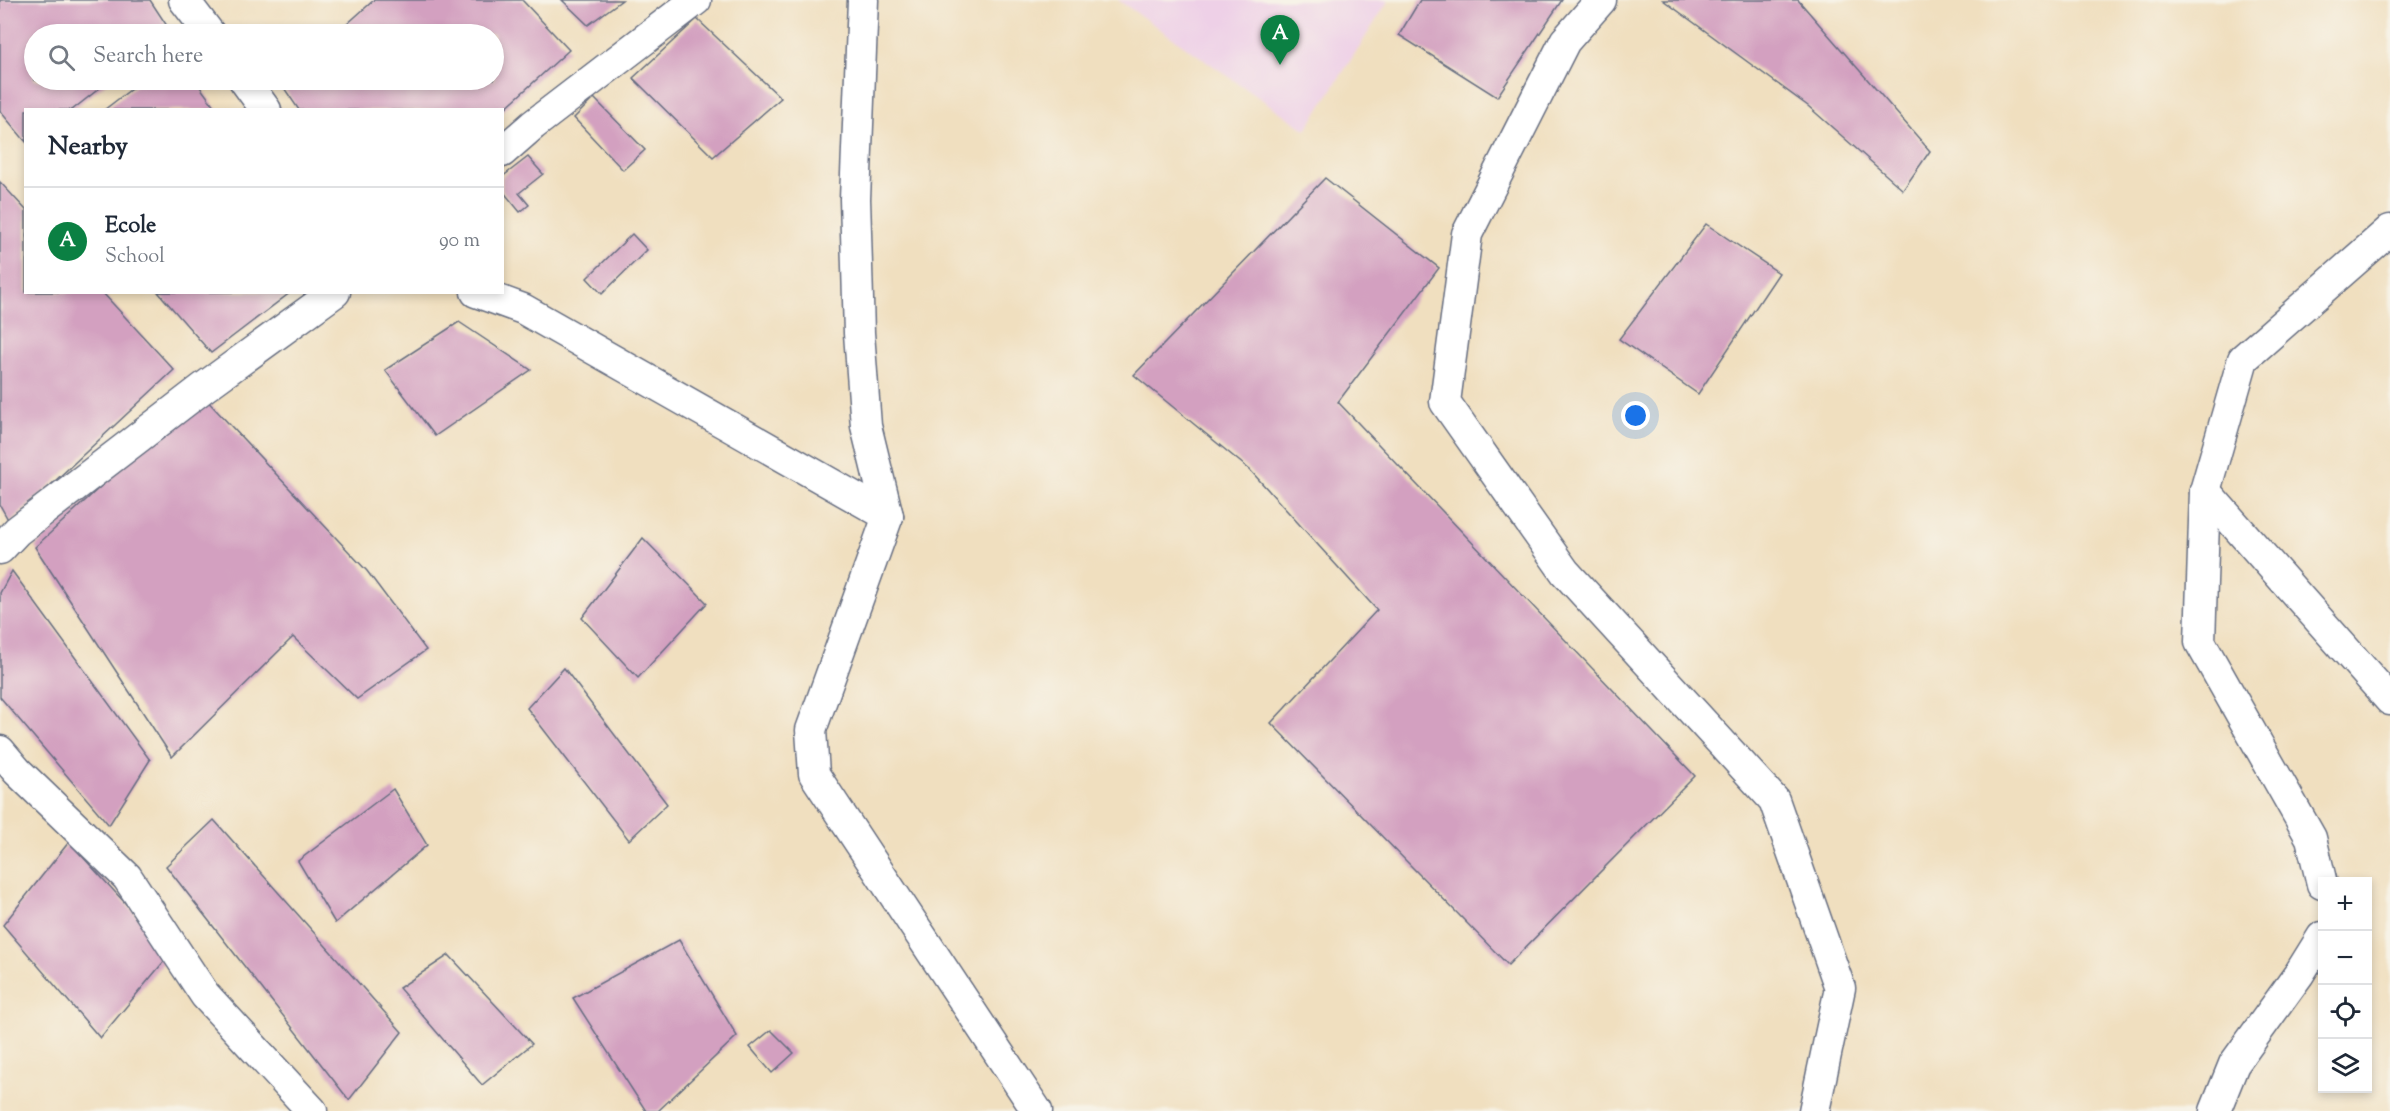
<!DOCTYPE html>
<meta charset="utf-8">
<style>
body{margin:0;font-family:"Sorts Mill Goudy",serif;background:#f2f2f3;color:#1f2937}
.controls{position:absolute;right:18px;bottom:18px;display:grid;overflow:hidden;border-radius:0px;box-shadow:0 3px 9px #0003}
.controls button{width:54px;height:54px;display:grid;place-items:center;padding:0;border:0;border-bottom:2px solid #e0e1e3;background:#fff;color:#1f2937;font:30px sans-serif}
.you{position:absolute;left:1636px;top:416px;width:21px;height:21px;margin:-15px;border:4px solid #fff;border-radius:50%;background:#1a73e8;box-shadow:0 0 0 9px #1a73e833}
.badge{display:grid;place-items:center;width:39px;height:39px;border-radius:50%;background:#0b8043;color:#fff;font-size:20px;font-weight:700}
.pin{position:absolute;translate:-50% -50px;filter:drop-shadow(0 2px 3px #0008)}
.pin::after{content:'';position:absolute;top:32px;width:21px;height:18px;background:inherit;clip-path:polygon(0 0,100% 0,50% 100%)}
.list{margin:0;padding:0;list-style:none}
h2{display:flex;justify-content:space-between;align-items:center;height:78px;margin:0;padding:0 24px;font-size:26px}
h2 small{font-size:20px;font-weight:400;color:#747a83}
.list li{display:grid;grid-template-columns:39px 1fr auto;gap:18px;align-items:center;box-sizing:border-box;height:108px;padding:0 24px;border-top:2px solid #e0e1e3}
.list b{display:block;font-size:22px;white-space:nowrap}
.list p{margin:0;font-size:20px;white-space:nowrap;color:#747a83}
.list em{font-size:20px;font-style:normal;color:#747a83}
.icon{flex:none;width:33px;height:33px;fill:none;stroke:currentColor;stroke-width:2;stroke-linecap:round;stroke-linejoin:round}
.map{position:relative;flex:none;width:2390px;height:1111px;overflow:hidden}
.search{position:absolute;background:#fff;box-shadow:0 3px 9px #0003;left:24px;top:24px;width:480px;height:66px;display:flex;align-items:center;gap:15px;box-sizing:border-box;padding:0 21px;border-radius:33px;color:#747a83;font-size:22px}
.panel{position:absolute;background:#fff;box-shadow:0 3px 9px #0003;left:24px;top:108px;width:480px;height:186px;border-radius:0px}
.map>svg:first-child{display:block}
.built{fill:#eed0e7}
.building{fill:#d3a0c0}
.lines{fill:none;stroke-linecap:round;stroke-linejoin:round}
.minor-casing{stroke:#666d80;stroke-width:33}
.minor{stroke:#fff;stroke-width:30}
</style>
<div class="map">
<svg width="2390" height="1111" viewBox="0 0 2390 1111">
<rect width="100%" height="100%" fill="#f7f3e8"/>
<filter id="ink" filterUnits="userSpaceOnUse"><feTurbulence type="fractalNoise" baseFrequency=".0167" numOctaves="2"/><feDisplacementMap in="SourceGraphic" scale="12" xChannelSelector="R" yChannelSelector="G"/><feConvolveMatrix kernelMatrix="1 2 1 2 8 2 1 2 1" color-interpolation-filters="sRGB"/></filter>
<filter id="wash" filterUnits="userSpaceOnUse"><feTurbulence type="fractalNoise" baseFrequency=".008" numOctaves="4" result="noise"/><feDisplacementMap in="SourceGraphic" scale="24" xChannelSelector="R" yChannelSelector="G"/><feGaussianBlur stdDeviation="1.35" result="paint"/><feColorMatrix in="noise" values="0 0 0 0 0 0 0 0 0 0 0 0 0 0 0 0 0 1.4 0 .05"/><feComposite in="paint" operator="in"/></filter>
<g filter="url(#wash)">
<rect width="100%" height="100%" fill="#f0dfbf"/>
<polygon class="built" points="1118,0 1389,0 1306,130"/>
<g id="blocks">
<g class="building">
<polygon points="0,0 150,0 171,32 167,34 34,34 34,80 110,80 72,110 26,110 26,142 0,111"/>
<polygon points="374,0 522,0 569,50 502,111 299,110 282,85 288,80 494,80 494,34 336,34"/>
<polygon points="562,0 622,0 588,25"/>
<polygon points="1420,0 1562,0 1497,97 1399,35"/>
<polygon points="1663,0 1798,0 1930,151 1903,190 1808,106"/>
<polygon points="697,19 781,98 713,157 633,78"/>
<polygon points="143,80 195,80 217,110 104,110"/>
<polygon points="594,98 645,150 623,170 574,118"/>
<polygon points="528,157 543,174 519,193 529,205 520,212 502,190 502,177"/>
<polygon points="1325,178 1439,268 1338,402 1695,776 1508,965 1271,723 1377,610 1250,470 1134,375"/>
<polygon points="0,182 26,210 26,292 102,292 174,370 10,523 0,505"/>
<polygon points="1706,224 1779,273 1698,394 1619,339"/>
<polygon points="632,234 647,250 602,294 587,278"/>
<polygon points="158,292 291,292 211,353"/>
<polygon points="459,322 531,370 435,436 385,370"/>
<polygon points="201,394 367,571 426,650 357,699 293,637 172,757 35,547"/>
<polygon points="643,538 707,603 638,678 582,618"/>
<polygon points="12,571 150,760 109,825 0,697 0,593"/>
<polygon points="564,668 667,804 629,840 527,708"/>
<polygon points="393,789 427,845 335,923 298,861"/>
<polygon points="214,820 402,1032 349,1100 166,866"/>
<polygon points="69,842 171,953 100,1038 3,925"/>
<polygon points="679,940 737,1036 658,1111 646,1111 573,998"/>
<polygon points="449,955 532,1044 482,1085 399,988"/>
<polygon points="771,1030 794,1053 772,1073 750,1047"/>
</g>
</g>
</g>
<g filter="url(#ink)">
<use href="#blocks" fill-opacity="0" stroke="#666d80" stroke-width="1.5"/>
<g class="lines">
<g class="minor-casing">
<g id="minor">
<polyline points="184,0 210,34"/>
<polyline points="863,0 855,199 859,333 866,426 888,516 811,730 814,774 1037,1111"/>
<polyline points="1601,0 1565,41 1467,234 1445,402 1565,572 1774,800 1840,988 1814,1111"/>
<polyline points="244,80 266,110"/>
<polyline points="502,152 533,125 696,0"/>
<polyline points="476,292 523,309 888,516"/>
<polyline points="2205,491 2390,700"/>
<polyline points="0,549 17,531 203,388 335,292"/>
<polyline points="0,751 17,771 127,877 205,995 312,1111"/>
<polyline points="2322,884 2311,838 2200,642 2205,491 2243,359 2390,230"/>
<polyline points="2215,1111 2234,1064 2299,974 2322,937"/>
</g>
</g>
<use href="#minor" class="minor"/>
</g>
</g>
</svg>
<div class="controls">
<button>+</button>
<button>−</button>
<button><svg class="icon" aria-label="locate" viewBox="0 0 24 24"><circle cx="12" cy="12" r="6"/><path d="M12 2v4M12 18v4M2 12h4M18 12h4"/></svg></button>
<button><svg class="icon" aria-label="layers" viewBox="0 0 24 24"><path d="M12 4l9 5-9 5-9-5zM3 14l9 5 9-5"/></svg></button>
</div>
<div class="you"></div>
<div class="pin badge" style="left:1280px;top:65px">A</div>
<div class="search"><svg class="icon" aria-label="search" viewBox="0 0 24 24"><circle cx="10" cy="10" r="6"/><path d="M15 15l6 6"/></svg>Search here</div>
<section class="panel">
<h2>Nearby<small></small></h2>
<ul class="list">
<li><span class="badge">A</span><div><b>Ecole</b><p>School</p></div><em>90 m</em></li>
</ul>
</section>
</div>
